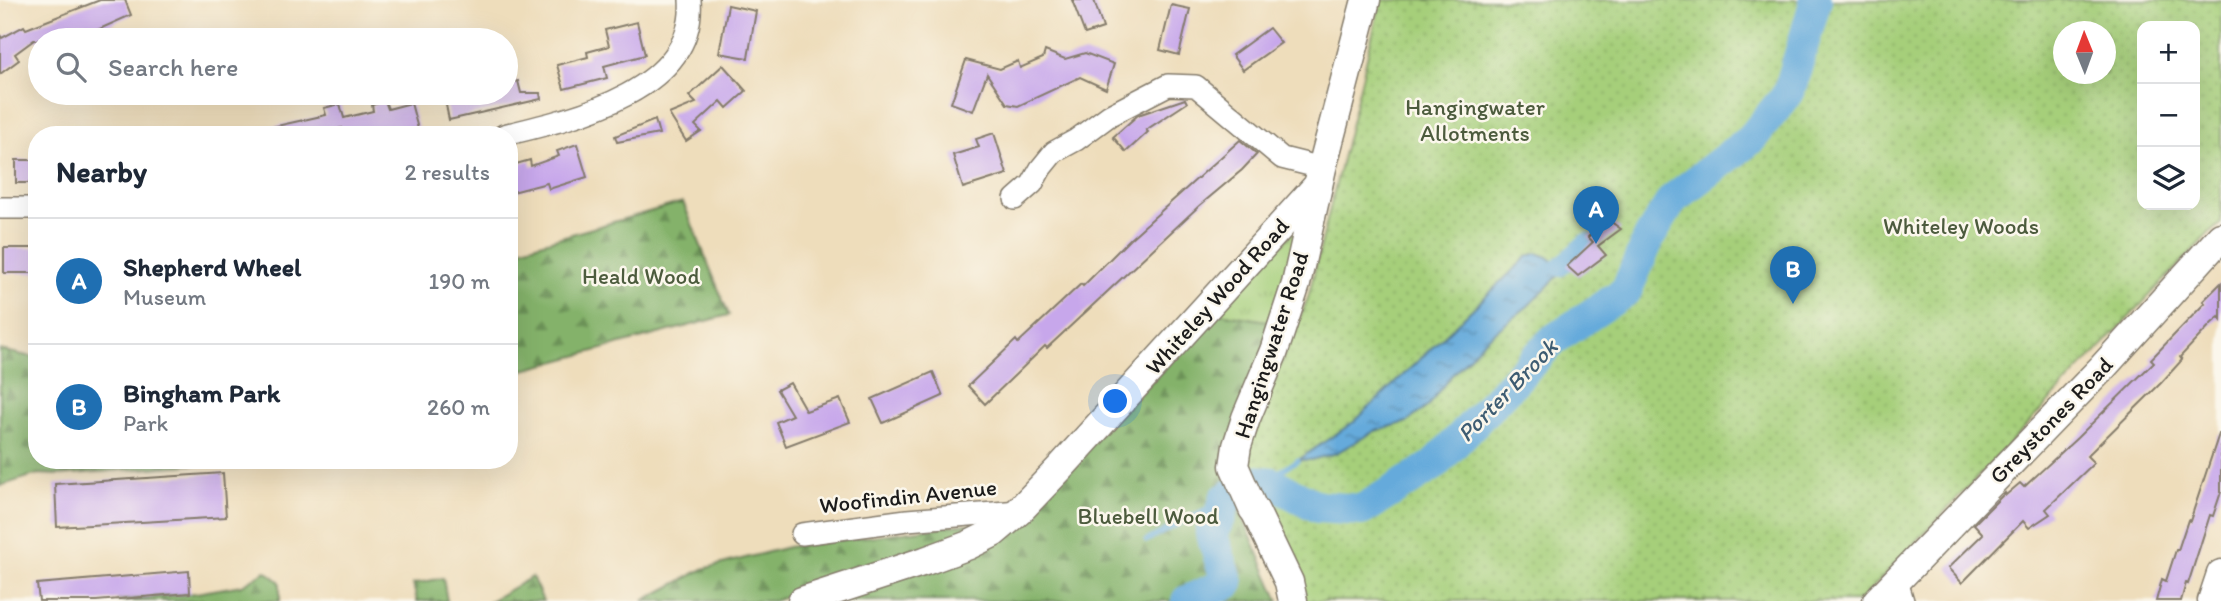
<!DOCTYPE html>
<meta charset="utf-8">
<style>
body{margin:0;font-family:Itim,sans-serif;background:#f2f2f3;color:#1f2937}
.controls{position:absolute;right:21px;top:21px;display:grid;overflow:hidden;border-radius:14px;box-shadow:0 7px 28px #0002}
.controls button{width:63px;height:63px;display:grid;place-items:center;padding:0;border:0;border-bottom:2px solid #e0e1e3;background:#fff;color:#1f2937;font:35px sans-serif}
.compass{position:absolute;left:2053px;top:21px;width:63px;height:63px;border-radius:50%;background:#fff;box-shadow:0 7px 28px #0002;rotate:359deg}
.you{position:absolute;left:1116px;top:402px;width:24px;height:24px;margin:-18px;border:5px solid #fff;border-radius:50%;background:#1a73e8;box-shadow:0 0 0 10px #1a73e833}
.badge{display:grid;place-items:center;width:46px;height:46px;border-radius:50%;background:#1f6fb2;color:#fff;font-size:23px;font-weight:700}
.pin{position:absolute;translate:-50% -58px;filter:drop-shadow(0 2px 4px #0008)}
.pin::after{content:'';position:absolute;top:37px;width:24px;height:21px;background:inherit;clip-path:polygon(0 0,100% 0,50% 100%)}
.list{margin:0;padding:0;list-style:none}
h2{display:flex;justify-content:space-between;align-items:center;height:91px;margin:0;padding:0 28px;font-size:30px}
h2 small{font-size:23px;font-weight:400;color:#747a83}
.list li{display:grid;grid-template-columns:46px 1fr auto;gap:21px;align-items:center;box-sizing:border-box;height:126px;padding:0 28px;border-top:2px solid #e0e1e3}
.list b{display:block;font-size:26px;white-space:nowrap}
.list p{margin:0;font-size:23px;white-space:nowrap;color:#747a83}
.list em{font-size:23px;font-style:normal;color:#747a83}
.icon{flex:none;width:38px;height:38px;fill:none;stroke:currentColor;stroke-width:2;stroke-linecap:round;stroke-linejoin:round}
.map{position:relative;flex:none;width:2221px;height:601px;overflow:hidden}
.search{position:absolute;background:#fff;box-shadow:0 7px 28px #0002;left:28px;top:28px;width:490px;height:77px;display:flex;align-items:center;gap:18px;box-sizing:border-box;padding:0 24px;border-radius:38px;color:#747a83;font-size:26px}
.panel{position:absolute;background:#fff;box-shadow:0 7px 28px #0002;left:28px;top:126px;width:490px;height:343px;border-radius:28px}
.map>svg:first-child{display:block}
.grass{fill:url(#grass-tufts);stroke:#61764b;stroke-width:2}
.forest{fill:url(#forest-firs);stroke:#506743;stroke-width:2}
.park{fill:url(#park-dots);stroke:#61764b;stroke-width:2;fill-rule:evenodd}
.water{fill:url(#water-ripples);stroke:#40637c;stroke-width:2}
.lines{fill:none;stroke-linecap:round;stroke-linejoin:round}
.stream{stroke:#65aadb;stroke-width:5}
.canal{stroke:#65aadb;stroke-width:19}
.river{stroke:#65aadb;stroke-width:32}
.building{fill:#c7a7eb}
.street-casing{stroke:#857c6c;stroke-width:24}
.secondary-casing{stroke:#857c6c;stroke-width:31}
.street{stroke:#fff;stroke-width:21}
.secondary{stroke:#fff;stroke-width:28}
.labels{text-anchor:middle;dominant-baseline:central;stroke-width:5;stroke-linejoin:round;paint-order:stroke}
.park-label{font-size:23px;fill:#4c5b3d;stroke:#fbf7ec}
.street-label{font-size:23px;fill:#1c1c1c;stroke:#fbf7ec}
.water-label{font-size:24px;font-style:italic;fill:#3d5c72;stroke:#fbf7ec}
</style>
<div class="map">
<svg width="2221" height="601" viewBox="0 0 2221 601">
<defs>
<pattern id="grass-tufts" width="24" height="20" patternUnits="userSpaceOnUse" patternTransform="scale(1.75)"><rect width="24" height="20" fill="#a6cf7a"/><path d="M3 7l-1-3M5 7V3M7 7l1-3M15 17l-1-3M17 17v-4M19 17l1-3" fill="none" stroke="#8eb169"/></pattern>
<pattern id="forest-firs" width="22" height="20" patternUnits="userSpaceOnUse" patternTransform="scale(1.75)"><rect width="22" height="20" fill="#84b26a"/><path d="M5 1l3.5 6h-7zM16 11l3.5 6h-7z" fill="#6b9056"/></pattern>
<pattern id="park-dots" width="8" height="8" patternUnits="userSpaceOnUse" patternTransform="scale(1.75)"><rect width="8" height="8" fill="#a6cf7a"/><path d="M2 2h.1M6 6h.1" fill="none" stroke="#8eb169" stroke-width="1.8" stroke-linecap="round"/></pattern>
<pattern id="water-ripples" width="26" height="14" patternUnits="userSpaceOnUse" patternTransform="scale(1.75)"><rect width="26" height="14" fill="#65aadb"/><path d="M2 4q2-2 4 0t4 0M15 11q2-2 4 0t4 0" fill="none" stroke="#528ab1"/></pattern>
</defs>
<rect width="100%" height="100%" fill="#fbf7ec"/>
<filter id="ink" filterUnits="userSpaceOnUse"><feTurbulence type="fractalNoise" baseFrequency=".0143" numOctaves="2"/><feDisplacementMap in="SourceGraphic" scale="14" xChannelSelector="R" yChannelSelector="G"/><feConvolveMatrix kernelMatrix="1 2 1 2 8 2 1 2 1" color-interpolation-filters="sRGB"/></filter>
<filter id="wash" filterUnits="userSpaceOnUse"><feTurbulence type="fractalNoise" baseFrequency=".00686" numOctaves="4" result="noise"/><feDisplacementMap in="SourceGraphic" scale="28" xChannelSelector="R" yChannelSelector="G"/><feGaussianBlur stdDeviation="1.57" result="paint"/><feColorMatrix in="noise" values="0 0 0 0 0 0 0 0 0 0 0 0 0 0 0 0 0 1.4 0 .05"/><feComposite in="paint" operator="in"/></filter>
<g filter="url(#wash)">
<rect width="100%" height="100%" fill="#edb"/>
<polygon class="grass" points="1303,221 1273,322 1219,313"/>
<g class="forest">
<polygon points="683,202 729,315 509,374 509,252"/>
<polygon points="1219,313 1273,322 1232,493 1279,601 830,601 991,543"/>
<polygon points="0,350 37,358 37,460 252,460 60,475 38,474 0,486"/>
<polygon points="981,522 983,529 922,555 773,601 643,601 703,569 788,547"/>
<polygon points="266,571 280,582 280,601 117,601 196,593 242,585"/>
<polygon points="532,577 543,601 490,601"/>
<polygon points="443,578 447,601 417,601 413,584"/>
</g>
<path class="park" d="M1381 0H2221V224L2209 233 1860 601H1305L1254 483 1246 448 1308 298ZM2142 26H2195V205H2142ZM2064 32H2106V74H2064Z"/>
<polygon class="water" points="1537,253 1548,257 1564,270 1528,306 1485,340 1450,377 1427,407 1407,422 1375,431 1336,453 1311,460 1298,460 1355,421 1528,256"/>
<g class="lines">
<g class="stream">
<polyline points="1263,482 1298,460"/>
<polyline points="1256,497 1263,492 1293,495"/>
<polyline points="1220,518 1242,505"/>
<polyline points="1146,541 1225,499"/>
</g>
<polyline class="canal" points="1560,267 1587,242"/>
<polyline class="river" points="1187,601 1228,583 1211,533 1220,518 1225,499 1254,481 1272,483 1318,507 1362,510 1434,465 1553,340 1626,291 1650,236 1673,199 1751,139 1789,92 1816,0"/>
</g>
<g id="blocks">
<g class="building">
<polygon points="100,0 125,0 131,15 75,40 34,40 15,54 19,60 0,74 0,35 2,38 24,26 26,29"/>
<polygon points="1072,0 1094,0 1103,28 1085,34"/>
<polygon points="728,5 756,11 748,58 719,53"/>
<polygon points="1171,5 1190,9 1179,55 1160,50"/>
<polygon points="637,22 645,55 604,66 607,78 564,89 557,65 588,57 587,52 609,46 605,30"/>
<polygon points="1269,28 1281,43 1243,70 1232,55"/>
<polygon points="1045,51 1065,59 1085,53 1114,64 1106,89 1080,77 1018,106 1007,104 987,74 973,111 951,103 966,60 1000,69 1018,61 1020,68 1043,58"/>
<polygon points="723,65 746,91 727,108 721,101 695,125 701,131 686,141 669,114 696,103 689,96"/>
<polygon points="518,81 521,93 540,93 541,99 449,120 445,100 461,96 460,93 506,93 506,84"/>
<polygon points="1185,99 1187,103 1146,130 1148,132 1126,152 1113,137 1138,115"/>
<polygon points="385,101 388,109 411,103 418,129 396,135 344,135 342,128 315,135 263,135 263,129 326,115 324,108 340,104 344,118 373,111 372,105"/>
<polygon points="655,120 659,134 617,142 615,136"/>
<polygon points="994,133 1007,174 963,188 953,155 979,147 976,139"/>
<polygon points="1240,140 1257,154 1242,170 1199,206 1047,348 1045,346 985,404 968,386 1016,340 1018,343 1081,284 1083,286 1130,239"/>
<polygon points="577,144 587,177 549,189 547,183 509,193 509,166 530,160 531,166 559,156 557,151"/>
<rect x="16" y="160" width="21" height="23"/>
<polygon points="1607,219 1621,229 1598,246 1606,255 1578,276 1567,266 1593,242 1588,237"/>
<rect x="4" y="248" width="33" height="25"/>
<polygon points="2221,283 2221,320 2219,317 2212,323 2180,357 2182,360 2161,383 2087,456 2094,463 2046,509 2050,514 2029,528 2023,521 1962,583 1948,568 1983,534 1974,524 2005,493 2006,495 2020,483 2024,487 2077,438 2154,362 2151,359 2205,303 2203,301"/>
<polygon points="933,372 943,396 883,423 872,399"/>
<polygon points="790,383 806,411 840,399 850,422 786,446 776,422 792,415 777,390"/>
<polygon points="2219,434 2221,434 2221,492 2213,516 2210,515 2188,584 2186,583 2181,601 2156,601 2162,579 2166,581 2176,550 2178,550 2188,520 2190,521"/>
<polygon points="223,473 226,517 57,527 55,484"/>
<polygon points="189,571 190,593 96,601 39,601 37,584"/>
</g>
</g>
</g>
<g filter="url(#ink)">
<use href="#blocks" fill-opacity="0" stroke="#857c6c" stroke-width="2"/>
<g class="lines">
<g class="street-casing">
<g id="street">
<path d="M504 135C572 119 697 91 690 0"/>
<polyline points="1015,199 1032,184 1041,168 1054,152 1076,140 1110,115 1168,85 1196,86 1282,158 1322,168"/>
<polyline points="0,208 37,208"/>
<polyline points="802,534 907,520 1019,511"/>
<polyline points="1897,581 1903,601"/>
</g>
</g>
<g class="secondary-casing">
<g id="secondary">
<polyline points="1253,509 1234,466 1237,446 1246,418 1274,351 1296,284 1322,168 1366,0"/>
<polyline points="1255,511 1289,582 1293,601"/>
<polyline points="802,601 925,561 969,545 993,533 1019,511 1061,467 1318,185"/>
<polyline points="1877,601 2103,367 2221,237"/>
<polyline points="2212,601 2221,574"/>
</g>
</g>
<use href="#street" class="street"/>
<use href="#secondary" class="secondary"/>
</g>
</g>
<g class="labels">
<g class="park-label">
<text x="1475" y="107">Hangingwater<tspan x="1475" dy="26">Allotments</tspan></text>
<text x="1961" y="226">Whiteley Woods</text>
<text x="641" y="276">Heald Wood</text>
<text x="1148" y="516">Bluebell Wood</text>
</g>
<g class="street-label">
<text transform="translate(1217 296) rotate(-48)">Whiteley Wood Road</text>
<text transform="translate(1271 345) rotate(-72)">Hangingwater Road</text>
<text transform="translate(2051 420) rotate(-46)">Greystones Road</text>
<text transform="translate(908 496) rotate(-6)">Woofindin Avenue</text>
</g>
<g class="water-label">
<text transform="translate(1507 390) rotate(-46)">Porter Brook</text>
</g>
</g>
</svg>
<div class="controls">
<button>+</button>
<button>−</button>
<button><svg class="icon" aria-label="layers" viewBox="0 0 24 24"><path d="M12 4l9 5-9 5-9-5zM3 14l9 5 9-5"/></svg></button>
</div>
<svg class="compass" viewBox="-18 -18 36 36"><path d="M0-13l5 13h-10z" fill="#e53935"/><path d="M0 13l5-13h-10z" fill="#747a83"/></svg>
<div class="you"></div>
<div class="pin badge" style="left:1596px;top:244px">A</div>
<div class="pin badge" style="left:1793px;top:304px">B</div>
<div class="search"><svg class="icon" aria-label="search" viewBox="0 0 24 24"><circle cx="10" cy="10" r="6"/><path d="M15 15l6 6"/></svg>Search here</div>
<section class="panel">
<h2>Nearby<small>2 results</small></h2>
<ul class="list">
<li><span class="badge">A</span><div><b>Shepherd Wheel</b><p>Museum</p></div><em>190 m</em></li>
<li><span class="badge">B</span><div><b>Bingham Park</b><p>Park</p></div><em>260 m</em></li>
</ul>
</section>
</div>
